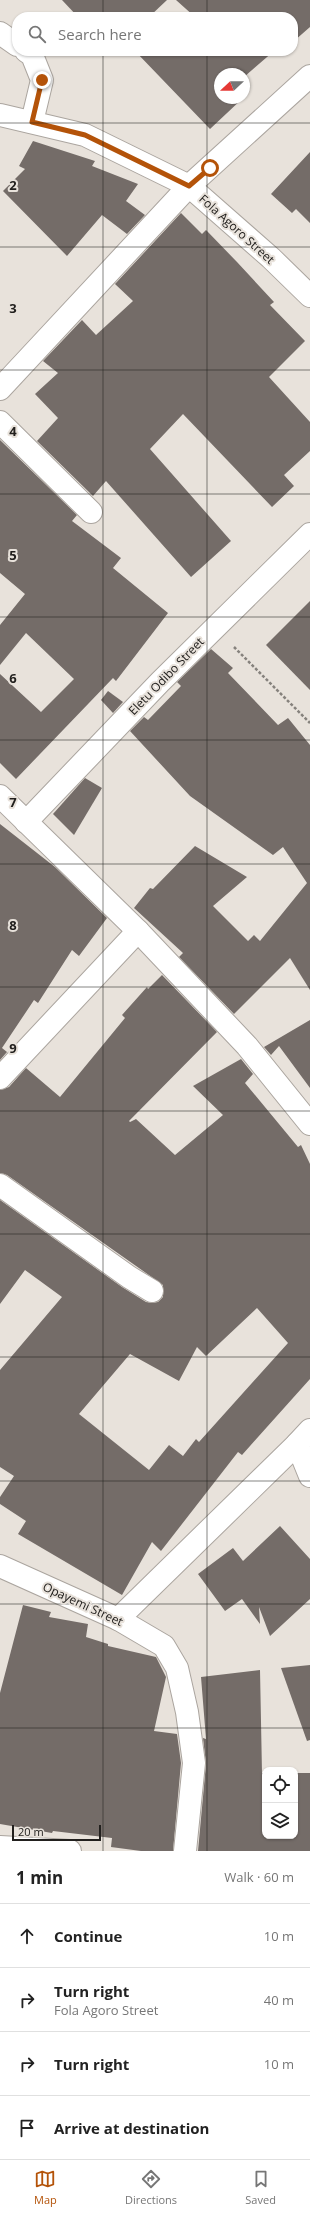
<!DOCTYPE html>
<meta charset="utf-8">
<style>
body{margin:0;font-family:"Open Sans",sans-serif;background:#f6f6f6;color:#222}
.controls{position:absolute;right:12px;bottom:12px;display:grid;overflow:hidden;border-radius:8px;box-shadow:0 1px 3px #0004}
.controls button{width:36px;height:36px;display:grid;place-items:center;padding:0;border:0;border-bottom:1px solid #e0e0e0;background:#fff;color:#222;font:20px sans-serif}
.compass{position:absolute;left:214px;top:68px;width:36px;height:36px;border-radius:50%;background:#fff;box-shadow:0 1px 3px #0004;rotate:248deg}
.scale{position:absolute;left:12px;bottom:10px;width:89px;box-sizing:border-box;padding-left:4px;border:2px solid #22201e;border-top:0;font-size:11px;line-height:14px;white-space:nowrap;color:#22201e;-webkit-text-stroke:3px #e8e2db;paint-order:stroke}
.stop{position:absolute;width:12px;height:12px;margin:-9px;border:3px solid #b45309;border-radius:50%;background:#fff}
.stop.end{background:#b45309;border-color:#fff;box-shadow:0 1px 4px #0008}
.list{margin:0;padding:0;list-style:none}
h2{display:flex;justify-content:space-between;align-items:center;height:52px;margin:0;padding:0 16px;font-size:17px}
h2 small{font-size:13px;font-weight:400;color:#767676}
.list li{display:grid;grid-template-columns:26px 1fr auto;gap:12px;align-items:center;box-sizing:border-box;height:64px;padding:0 16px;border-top:1px solid #e0e0e0}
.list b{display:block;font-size:15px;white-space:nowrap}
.list p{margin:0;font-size:13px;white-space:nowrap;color:#767676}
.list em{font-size:13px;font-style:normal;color:#767676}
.icon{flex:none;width:22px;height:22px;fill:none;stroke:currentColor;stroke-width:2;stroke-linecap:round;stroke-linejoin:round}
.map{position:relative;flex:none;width:310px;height:1851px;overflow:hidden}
.search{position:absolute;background:#fff;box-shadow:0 1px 3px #0004;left:12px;right:12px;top:12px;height:44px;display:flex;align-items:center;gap:10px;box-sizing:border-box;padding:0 14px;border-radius:16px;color:#767676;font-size:15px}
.sheet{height:308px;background:#fff}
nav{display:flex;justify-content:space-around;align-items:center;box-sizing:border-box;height:56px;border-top:1px solid #e0e0e0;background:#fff;font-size:11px;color:#767676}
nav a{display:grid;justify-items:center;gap:2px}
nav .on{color:#b45309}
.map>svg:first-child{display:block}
.building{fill:#746c68;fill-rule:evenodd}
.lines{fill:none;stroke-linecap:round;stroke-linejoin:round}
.street-casing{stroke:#aba59f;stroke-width:24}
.secondary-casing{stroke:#aba59f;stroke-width:24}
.path{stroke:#86827d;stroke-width:2.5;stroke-dasharray:3 2;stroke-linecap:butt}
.street{stroke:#fff;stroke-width:22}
.secondary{stroke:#fff;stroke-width:22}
.route{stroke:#b45309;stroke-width:5}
.grid{fill:none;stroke:#22201e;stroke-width:1;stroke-opacity:0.55}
.labels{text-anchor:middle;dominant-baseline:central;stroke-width:4;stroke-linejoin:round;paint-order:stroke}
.street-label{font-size:12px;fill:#22201e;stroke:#e8e2db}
.grid-label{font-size:13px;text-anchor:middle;font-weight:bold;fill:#22201e;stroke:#e8e2db;stroke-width:4;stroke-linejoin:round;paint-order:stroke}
</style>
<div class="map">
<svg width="310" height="1851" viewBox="0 0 310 1851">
<rect width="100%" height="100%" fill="#e8e2db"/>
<g class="building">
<polygon points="62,0 167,0 149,17 78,17"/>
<polygon points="176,0 310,0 310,27 294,41 293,17 195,17"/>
<polygon points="135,51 274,51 244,77 244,74 220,74 220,98 243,98 210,129"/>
<polygon points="33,141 95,161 92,166 138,184 126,201 145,215 127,234 102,215 67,256 3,191 25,169 19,166"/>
<polygon points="310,152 310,223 296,209 292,213 271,194"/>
<polygon points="181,213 202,234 206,230 237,262 274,302 270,305 305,341 269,377 310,422 310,451 284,475 294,486 272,507 183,414 150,449 231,541 191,577 106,481 93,496 37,441 58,418 35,394 58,373 43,361 82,320 96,335 133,301 115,284"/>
<polygon points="0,440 77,515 72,521 121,558 113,568 168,613 116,681 113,678 16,779 0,763 0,674 41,712 74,679 26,633 0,665 0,625 25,594 0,573"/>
<polygon points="310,601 310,690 266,645"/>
<polygon points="211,649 233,668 228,673 278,725 288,718 310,745 310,990 290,958 234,1014 179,957 183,953 134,908 150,888 153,889 195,846 247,877 213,906 248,941 254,935 260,941 307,883 283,847 273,855 190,796 130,731 144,717 148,720 181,686 177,682"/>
<polygon points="108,691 123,702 113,713 101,700"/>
<polygon points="85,778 102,788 74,835 53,814"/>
<polygon points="0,824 55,867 107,918 79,956 72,950 38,1003 34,1000 2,1048 7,1052 0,1060"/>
<path d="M162 975 217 1032 129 1121 130 1122 136 1119 175 1155 223 1115 193 1086 241 1059 253 1074 245 1083 298 1147 301 1145 310 1164V1379L242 1455 238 1452 161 1551 152 1542 122 1595 18 1534 26 1521 0 1504V1497L14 1476 0 1467V1370L62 1297 25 1270 0 1304V1200L122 1287 146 1302 152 1303 158 1302 163 1297V1285L7 1175 0 1173V1090L9 1087 26 1068 60 1097 125 1018 122 1015 147 987 148 989ZM257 1308 288 1343 199 1442 196 1439 183 1456 169 1445 149 1470 79 1414 130 1354 179 1381 197 1347 206 1356Z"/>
<polygon points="310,1020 310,1088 279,1046 271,1055 264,1047"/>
<polygon points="280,1526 310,1559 310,1599 270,1636 259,1607 260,1624 242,1599 225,1611 198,1574 233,1548 243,1561"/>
<polygon points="23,1605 51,1612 49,1617 88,1624 86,1637 108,1644 108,1646 156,1657 166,1677 154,1731 177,1734 181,1763 173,1851 141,1851 111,1847 112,1838 53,1831 52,1833 0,1824 0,1693"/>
<polygon points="310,1665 310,1740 307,1741 281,1668"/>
<polygon points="260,1670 262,1773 265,1773 265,1836 295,1836 295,1773 310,1773 310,1851 198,1851 206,1764 203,1738 206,1739 201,1677"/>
</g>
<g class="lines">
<g class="street-casing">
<g id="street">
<polyline points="0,33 17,45"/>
<polyline points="26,51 32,55 42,80 32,122"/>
<polyline points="0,389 189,186 310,76"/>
<polyline points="0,422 91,512"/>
<polyline points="0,796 138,931 247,1046 310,1124"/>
<polyline points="26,822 160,682 310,534"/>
<polyline points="0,1078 138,931"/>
<polyline points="0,1185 129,1277 152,1291"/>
<polyline points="310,1430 297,1444 310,1476"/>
<polyline points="0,1566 118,1619 164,1646 177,1668 187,1712 194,1763 185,1851"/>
<polyline points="118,1619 297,1444"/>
<polyline points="0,1847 70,1851"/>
</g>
</g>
<g class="secondary-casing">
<polyline id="secondary" points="0,115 85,135 189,186 271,258 310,296"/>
</g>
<polyline class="path" points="234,647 310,723"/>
<use href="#street" class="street"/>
<use href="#secondary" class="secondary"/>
</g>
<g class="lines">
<polyline class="route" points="42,80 32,122 85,135 189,186 210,168"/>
</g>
<path class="grid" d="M103 0V17M207 0V17M103 51V1851M207 51V1851M0 123H310M0 247H310M0 370H310M0 494H310M0 617H310M0 740H310M0 864H310M0 987H310M0 1111H310M0 1234H310M0 1357H310M0 1481H310M0 1604H310M0 1728H310"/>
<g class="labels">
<g class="street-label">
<text transform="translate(237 229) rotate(42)">Fola Agoro Street</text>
<text transform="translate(166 676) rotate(-46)">Eletu Odibo Street</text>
<text transform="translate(83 1604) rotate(25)">Opayemi Street</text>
</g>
</g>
<g class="grid-label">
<text x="13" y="190">2</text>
<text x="13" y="313">3</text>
<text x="13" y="436">4</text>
<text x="13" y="560">5</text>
<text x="13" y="683">6</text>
<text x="13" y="807">7</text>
<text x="13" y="930">8</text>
<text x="13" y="1053">9</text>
</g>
</svg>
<div class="controls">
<button><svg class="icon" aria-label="locate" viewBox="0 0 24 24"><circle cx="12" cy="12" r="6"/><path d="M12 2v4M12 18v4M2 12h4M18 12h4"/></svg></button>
<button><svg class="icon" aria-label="layers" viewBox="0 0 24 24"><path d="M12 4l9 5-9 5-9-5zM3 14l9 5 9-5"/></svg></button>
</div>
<svg class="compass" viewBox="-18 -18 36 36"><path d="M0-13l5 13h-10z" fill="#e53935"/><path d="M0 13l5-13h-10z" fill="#767676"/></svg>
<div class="scale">20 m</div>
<div class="stop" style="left:210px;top:168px"></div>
<div class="stop end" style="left:42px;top:80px"></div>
<div class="search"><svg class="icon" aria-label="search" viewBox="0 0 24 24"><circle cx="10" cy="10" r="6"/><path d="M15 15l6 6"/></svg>Search here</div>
</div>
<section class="sheet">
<h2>1 min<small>Walk · 60 m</small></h2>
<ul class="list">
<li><svg class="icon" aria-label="ahead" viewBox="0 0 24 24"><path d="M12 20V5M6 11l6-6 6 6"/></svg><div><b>Continue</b></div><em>10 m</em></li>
<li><svg class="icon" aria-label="right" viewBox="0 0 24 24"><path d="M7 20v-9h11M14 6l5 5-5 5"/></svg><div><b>Turn right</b><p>Fola Agoro Street</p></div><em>40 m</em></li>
<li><svg class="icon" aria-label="right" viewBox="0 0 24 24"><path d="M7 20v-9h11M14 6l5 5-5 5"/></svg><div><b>Turn right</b></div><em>10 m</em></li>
<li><svg class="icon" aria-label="arrive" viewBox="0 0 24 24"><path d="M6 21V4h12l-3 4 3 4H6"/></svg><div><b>Arrive at destination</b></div></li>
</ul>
</section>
<nav>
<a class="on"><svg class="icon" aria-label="map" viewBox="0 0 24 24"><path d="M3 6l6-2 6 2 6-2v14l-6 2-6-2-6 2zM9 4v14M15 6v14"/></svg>Map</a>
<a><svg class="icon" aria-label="directions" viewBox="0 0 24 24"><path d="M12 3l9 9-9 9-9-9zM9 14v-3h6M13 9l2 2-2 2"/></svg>Directions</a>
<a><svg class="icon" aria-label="saved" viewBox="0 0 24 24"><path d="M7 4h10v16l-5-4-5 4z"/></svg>Saved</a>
</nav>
